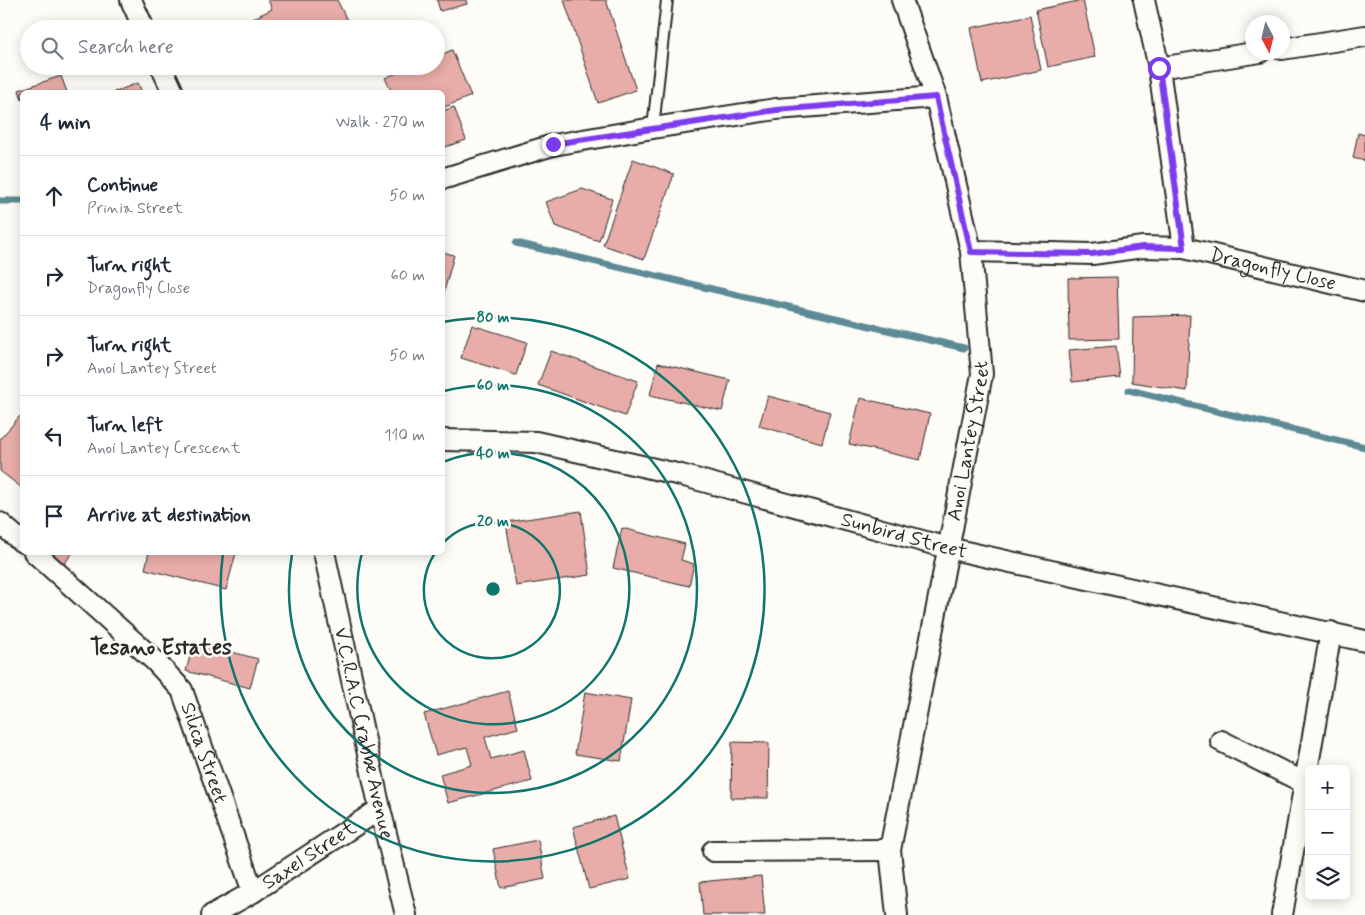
<!DOCTYPE html>
<meta charset="utf-8">
<style>
body{margin:0;font-family:Mynerve,sans-serif;background:#f2f2f3;color:#1f2937}
.controls{position:absolute;right:15px;bottom:15px;display:grid;overflow:hidden;border-radius:8px;box-shadow:0 2px 12px #0003}
.controls button{width:45px;height:45px;display:grid;place-items:center;padding:0;border:0;border-bottom:1px solid #e0e1e3;background:#fff;color:#1f2937;font:25px sans-serif}
.compass{position:absolute;left:1245px;top:15px;width:45px;height:45px;border-radius:50%;background:#fff;box-shadow:0 2px 12px #0003;rotate:173deg}
.stop{position:absolute;width:15px;height:15px;margin:-11px;border:4px solid #7c3aed;border-radius:50%;background:#fff}
.stop.end{background:#7c3aed;border-color:#fff;box-shadow:0 1px 5px #0008}
.list{margin:0;padding:0;list-style:none}
h2{display:flex;justify-content:space-between;align-items:center;height:65px;margin:0;padding:0 20px;font-size:21px}
h2 small{font-size:16px;font-weight:400;color:#747a83}
.list li{display:grid;grid-template-columns:32px 1fr auto;gap:15px;align-items:center;box-sizing:border-box;height:80px;padding:0 20px;border-top:1px solid #e0e1e3}
.list b{display:block;font-size:19px;white-space:nowrap}
.list p{margin:0;font-size:16px;white-space:nowrap;color:#747a83}
.list em{font-size:16px;font-style:normal;color:#747a83}
.icon{flex:none;width:28px;height:28px;fill:none;stroke:currentColor;stroke-width:2;stroke-linecap:round;stroke-linejoin:round}
.map{position:relative;flex:none;width:1365px;height:915px;overflow:hidden}
.search{position:absolute;background:#fff;box-shadow:0 2px 12px #0003;left:20px;top:20px;width:425px;height:55px;display:flex;align-items:center;gap:12px;box-sizing:border-box;padding:0 18px;border-radius:28px;color:#747a83;font-size:19px}
.panel{position:absolute;background:#fff;box-shadow:0 2px 12px #0003;left:20px;top:90px;width:425px;height:465px;border-radius:8px}
.map>svg:first-child{display:block}
.lines{fill:none;stroke-linecap:round;stroke-linejoin:round}
.stream{stroke:#5c8a95;stroke-width:7}
.building{fill:#e8ada8;stroke:#2b2b2b}
.lane-casing{stroke:#2b2b2b;stroke-width:14}
.street-casing{stroke:#2b2b2b;stroke-width:24}
.lane{stroke:#fdfcf7;stroke-width:10}
.street{stroke:#fdfcf7;stroke-width:20}
.route{stroke:#7c3aed;stroke-width:6}
.ring{fill:none;stroke:#0f766e;stroke-width:2.5}
.labels{text-anchor:middle;dominant-baseline:central;stroke-width:5;stroke-linejoin:round;paint-order:stroke}
.street-label{font-size:20px;fill:#2b2b2b;stroke:#fdfcf7}
.quarter-label{font-size:22px;font-weight:bold;fill:#2b2b2b;stroke:#fdfcf7}
.centre{fill:#0f766e;stroke:#fdfcf7;stroke-width:2.5}
.ring-label{font-size:15px;text-anchor:middle;font-weight:bold;fill:#0f766e;stroke:#fdfcf7;stroke-width:5;stroke-linejoin:round;paint-order:stroke}
</style>
<div class="map">
<svg width="1365" height="915" viewBox="0 0 1365 915">
<rect width="100%" height="100%" fill="#fdfcf7"/>
<filter id="ink" filterUnits="userSpaceOnUse"><feTurbulence type="fractalNoise" baseFrequency=".02" numOctaves="2"/><feDisplacementMap in="SourceGraphic" scale="10" xChannelSelector="R" yChannelSelector="G"/><feConvolveMatrix kernelMatrix="1 2 1 2 8 2 1 2 1" color-interpolation-filters="sRGB"/></filter>
<g filter="url(#ink)">
<g class="lines">
<g class="stream">
<polyline points="0,201 22,201"/>
<polyline points="516,243 964,348"/>
<polyline points="1129,390 1365,447"/>
</g>
</g>
<g class="building">
<polygon points="268,0 337,0 349,24 339,29 260,29 254,18 272,9"/>
<polygon points="437,0 466,0 467,4 440,11"/>
<polygon points="564,0 606,0 636,90 598,103"/>
<polygon points="1083,0 1095,57 1048,67 1036,10"/>
<polygon points="1030,15 1041,70 982,83 971,28"/>
<polygon points="452,50 471,96 442,108 442,92 392,92 385,78 413,66 436,66 436,57"/>
<polygon points="61,76 67,92 22,92 22,100 19,90"/>
<polygon points="138,83 142,92 114,92"/>
<polygon points="454,107 466,140 442,148 442,111"/>
<polygon points="1358,133 1365,135 1365,161 1353,158"/>
<polygon points="633,159 674,174 644,259 603,245"/>
<polygon points="582,189 612,199 599,241 555,226 546,202"/>
<polygon points="442,252 454,255 442,299"/>
<polygon points="1117,277 1119,339 1069,340 1068,278"/>
<polygon points="1190,315 1187,391 1132,382 1133,317"/>
<polygon points="472,325 527,342 516,375 461,358"/>
<polygon points="1116,346 1120,377 1072,382 1069,350"/>
<polygon points="551,351 638,381 625,416 538,385"/>
<polygon points="658,363 730,380 722,411 650,395"/>
<polygon points="768,396 830,412 822,443 759,426"/>
<polygon points="860,398 930,414 920,460 849,444"/>
<polygon points="20,416 22,417 22,488 0,471 0,439"/>
<polygon points="581,511 590,575 516,586 506,522"/>
<polygon points="622,528 685,544 681,560 694,564 689,586 613,568"/>
<polygon points="41,552 73,552 61,568"/>
<polygon points="149,552 232,552 236,553 226,590 145,569"/>
<polygon points="194,642 258,659 250,688 186,671"/>
<polygon points="508,691 518,728 485,737 491,759 524,750 532,781 448,803 440,774 472,765 467,747 436,755 424,714"/>
<polygon points="585,692 631,700 621,761 575,754"/>
<polygon points="732,742 769,743 768,798 731,798"/>
<polygon points="614,816 630,879 589,889 573,827"/>
<polygon points="538,840 545,879 501,888 493,849"/>
<polygon points="761,876 765,915 703,915 700,882"/>
</g>
<g class="lines">
<g class="lane-casing">
<polyline id="lane" points="653,128 667,0"/>
</g>
<g class="street-casing">
<g id="street">
<polyline points="131,0 144,29"/>
<polyline points="1144,0 1159,68 1184,248"/>
<polyline points="1282,49 1365,36"/>
<polyline points="161,66 173,92"/>
<polyline points="1159,68 1260,52"/>
<polyline points="442,179 553,145 653,128 776,109 936,97"/>
<path id="s1" d="M971 251 1092 254 1143 247 1184 248 1365 291"/>
<path id="s2" d="M442 440 536 442 681 475 948 548 1365 641"/>
<polyline points="0,523 22,542"/>
<path id="s3" d="M34 552 154 660 182 690 253 892"/>
<path id="s4" d="M324 552 380 809 406 915"/>
<polyline points="1221,741 1305,783"/>
<polyline points="713,851 890,850"/>
<path id="s5" d="M212 915 253 892 380 809"/>
<path id="s6" d="M897 915 890 850 982 374 971 251 936 97 902 0"/>
<polyline points="1282,915 1331,632"/>
</g>
</g>
<use href="#lane" class="lane"/>
<use href="#street" class="street"/>
</g>
</g>
<g class="lines" filter="url(#ink)">
<polyline class="route" points="553,144 776,110 936,97 971,252 1092,254 1143,247 1184,248 1159,68"/>
</g>
<g class="ring">
<path d="M443 543A68 68 0 1 1 435 553"/>
<path d="M443 462A136 136 0 1 1 362 553"/>
<path d="M444 391A204 204 0 1 1 292 554"/>
<path d="M443 322A272 272 0 1 1 223 553"/>
</g>
<g class="labels">
<g class="street-label">
<text stroke="none"><textPath href="#s1" startOffset="305">Dragonfly Close</textPath></text>
<text stroke="none"><textPath href="#s6" startOffset="482">Anoi Lantey Street</textPath></text>
<text stroke="none"><textPath href="#s2" startOffset="474">Sunbird Street</textPath></text>
<text stroke="none"><textPath href="#s4" startOffset="186">V.C.R.A.C Crabbe Avenue</textPath></text>
<text stroke="none"><textPath href="#s3" startOffset="269">Silica Street</textPath></text>
<text stroke="none"><textPath href="#s5" startOffset="114">Saxel Street</textPath></text>
</g>
<g class="quarter-label">
<text x="161" y="648">Tesano Estates</text>
</g>
</g>
<circle cx="493" cy="589" r="8" class="centre"/>
<g class="ring-label">
<text x="493" y="322">80 m</text>
<text x="493" y="390">60 m</text>
<text x="493" y="458">40 m</text>
<text x="493" y="526">20 m</text>
</g>
</svg>
<div class="controls">
<button>+</button>
<button>−</button>
<button><svg class="icon" aria-label="layers" viewBox="0 0 24 24"><path d="M12 4l9 5-9 5-9-5zM3 14l9 5 9-5"/></svg></button>
</div>
<svg class="compass" viewBox="-18 -18 36 36"><path d="M0-13l5 13h-10z" fill="#e53935"/><path d="M0 13l5-13h-10z" fill="#747a83"/></svg>
<div class="stop" style="left:1159px;top:68px"></div>
<div class="stop end" style="left:553px;top:144px"></div>
<div class="search"><svg class="icon" aria-label="search" viewBox="0 0 24 24"><circle cx="10" cy="10" r="6"/><path d="M15 15l6 6"/></svg>Search here</div>
<section class="panel">
<h2>4 min<small>Walk · 270 m</small></h2>
<ul class="list">
<li><svg class="icon" aria-label="ahead" viewBox="0 0 24 24"><path d="M12 20V5M6 11l6-6 6 6"/></svg><div><b>Continue</b><p>Prinia Street</p></div><em>50 m</em></li>
<li><svg class="icon" aria-label="right" viewBox="0 0 24 24"><path d="M7 20v-9h11M14 6l5 5-5 5"/></svg><div><b>Turn right</b><p>Dragonfly Close</p></div><em>60 m</em></li>
<li><svg class="icon" aria-label="right" viewBox="0 0 24 24"><path d="M7 20v-9h11M14 6l5 5-5 5"/></svg><div><b>Turn right</b><p>Anoi Lantey Street</p></div><em>50 m</em></li>
<li><svg class="icon" aria-label="left" viewBox="0 0 24 24"><path d="M17 20v-9H6M10 6l-5 5 5 5"/></svg><div><b>Turn left</b><p>Anoi Lantey Crescent</p></div><em>110 m</em></li>
<li><svg class="icon" aria-label="arrive" viewBox="0 0 24 24"><path d="M6 21V4h12l-3 4 3 4H6"/></svg><div><b>Arrive at destination</b></div></li>
</ul>
</section>
</div>
